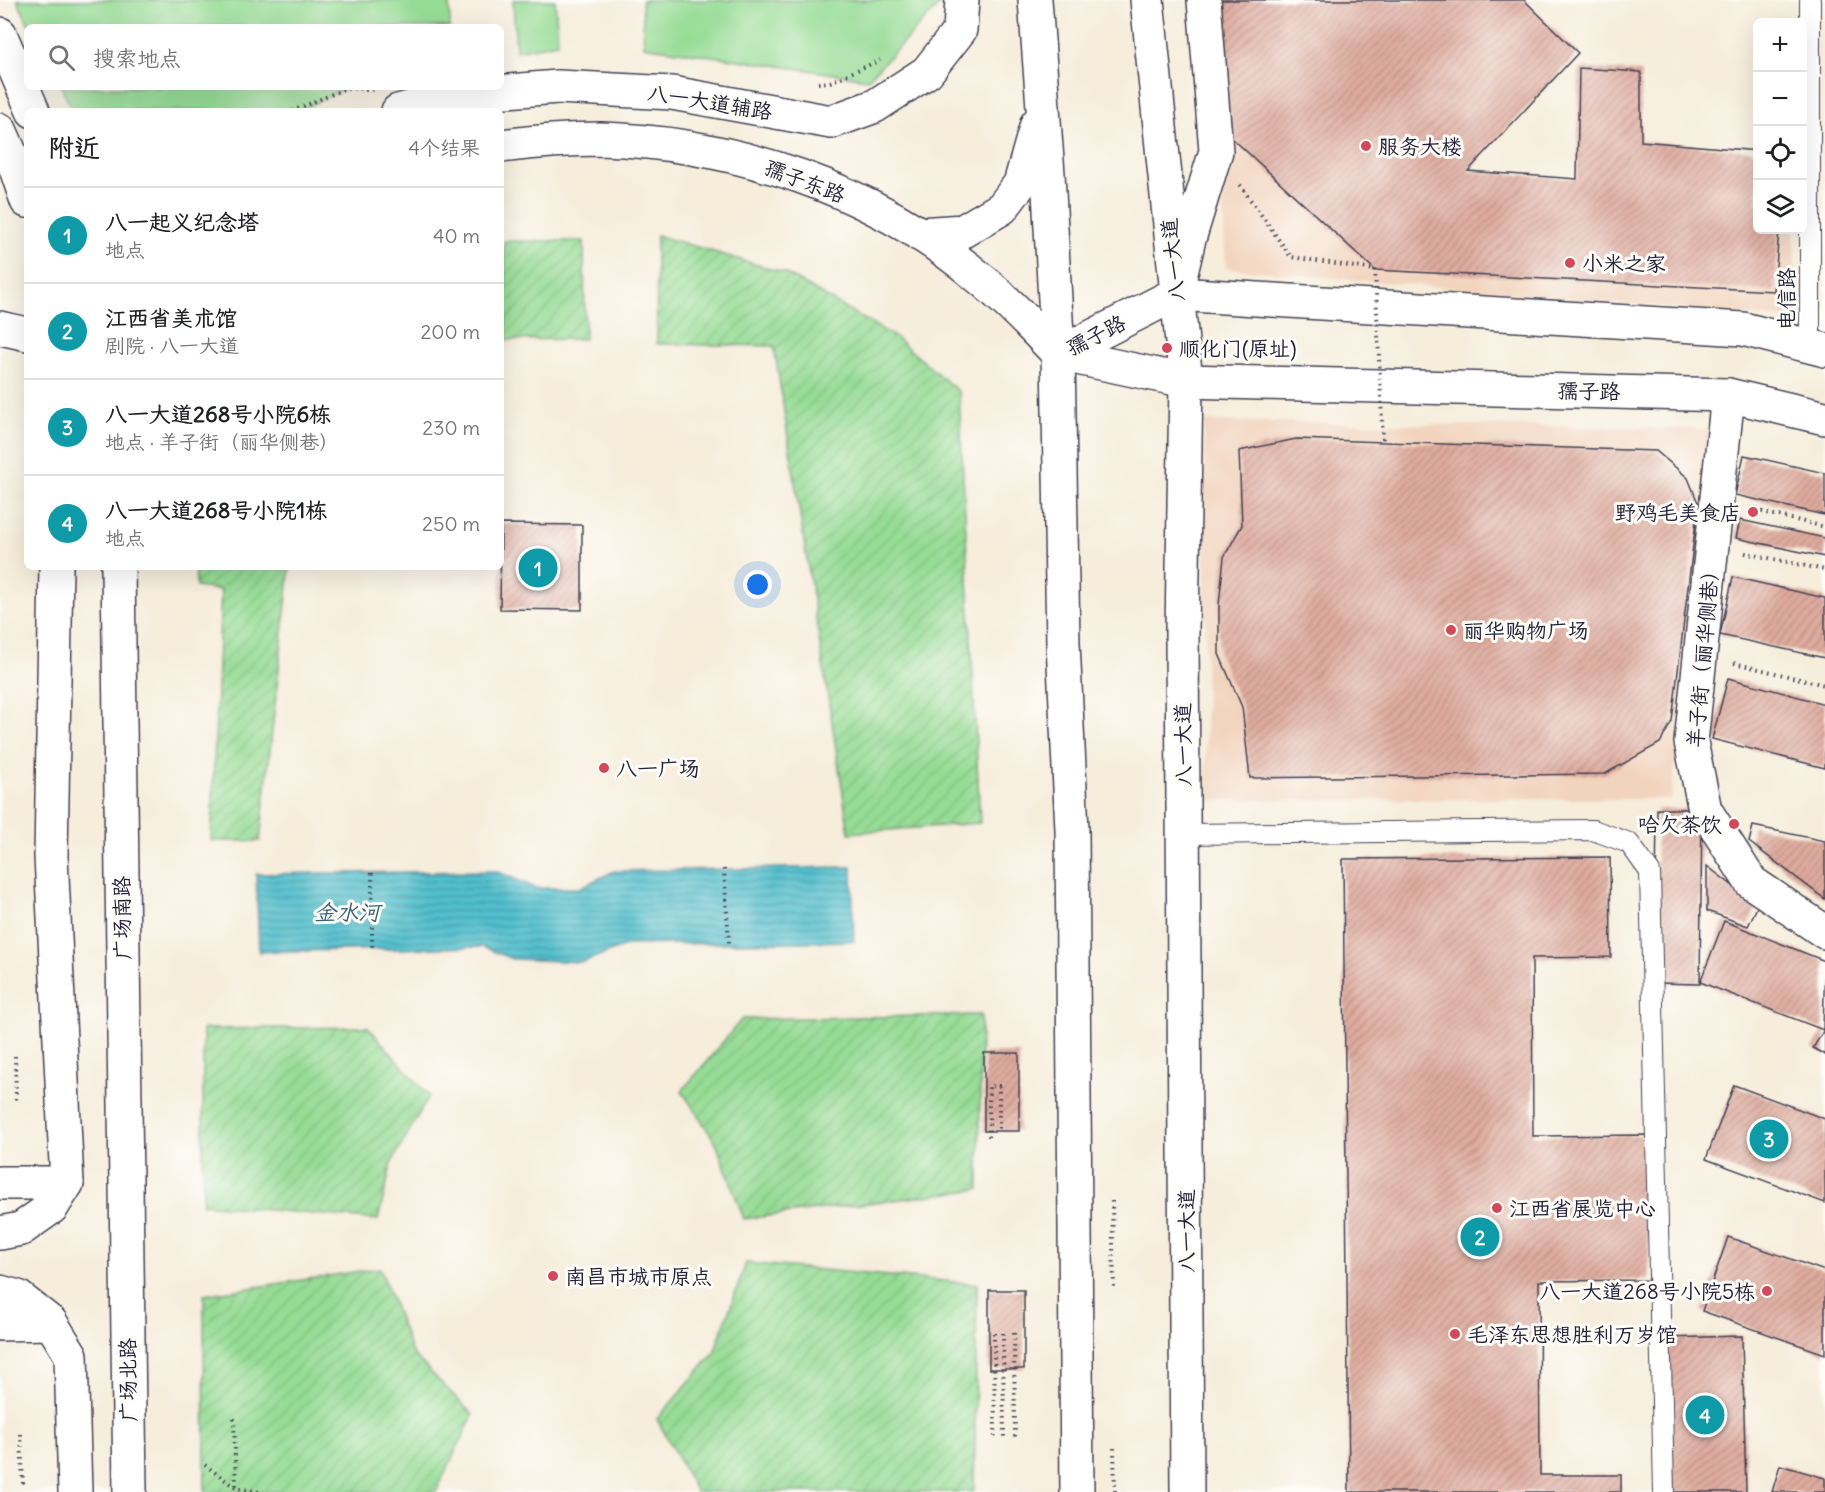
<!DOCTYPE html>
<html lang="zh">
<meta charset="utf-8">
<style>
body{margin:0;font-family:Delius,"LXGW WenKai TC",sans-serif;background:#f2f2f2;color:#202124}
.controls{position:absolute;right:18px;top:18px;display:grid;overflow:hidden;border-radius:9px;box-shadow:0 6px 24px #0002}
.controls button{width:54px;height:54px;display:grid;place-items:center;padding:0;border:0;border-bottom:2px solid #e0e0e0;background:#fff;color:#202124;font:30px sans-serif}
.you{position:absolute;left:758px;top:585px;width:21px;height:21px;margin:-15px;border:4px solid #fff;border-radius:50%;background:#1a73e8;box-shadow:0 0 0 9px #1a73e833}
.badge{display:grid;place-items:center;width:39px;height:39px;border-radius:50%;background:#db2777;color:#fff;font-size:20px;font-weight:700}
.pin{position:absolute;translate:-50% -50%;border:3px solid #fff;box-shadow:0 2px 6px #0006}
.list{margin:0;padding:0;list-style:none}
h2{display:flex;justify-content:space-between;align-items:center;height:78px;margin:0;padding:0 24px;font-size:26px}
h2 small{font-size:20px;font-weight:400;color:#757577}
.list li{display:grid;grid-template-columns:39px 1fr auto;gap:18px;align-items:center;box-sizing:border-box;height:96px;padding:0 24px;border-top:2px solid #e0e0e0}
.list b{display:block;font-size:22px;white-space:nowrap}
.list p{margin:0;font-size:20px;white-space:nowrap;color:#757577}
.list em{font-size:20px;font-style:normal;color:#757577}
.icon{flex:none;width:33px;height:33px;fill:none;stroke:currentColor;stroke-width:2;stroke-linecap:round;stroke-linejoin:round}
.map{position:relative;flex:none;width:1825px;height:1492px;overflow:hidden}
.search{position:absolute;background:#fff;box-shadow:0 6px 24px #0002;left:24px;top:24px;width:480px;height:66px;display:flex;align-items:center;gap:15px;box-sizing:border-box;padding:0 21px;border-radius:9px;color:#757577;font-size:22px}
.panel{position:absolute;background:#fff;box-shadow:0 6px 24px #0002;left:24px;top:108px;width:480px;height:462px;border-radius:9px}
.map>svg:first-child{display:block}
.built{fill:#f2d4be}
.park{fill:#96dc95;stroke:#5c7f68;stroke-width:1.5}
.garden{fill:url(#garden-furrows);stroke:#5c7f68;stroke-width:1.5}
.water{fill:url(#water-rules);stroke:#3a7084;stroke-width:1.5}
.building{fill:url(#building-hatch)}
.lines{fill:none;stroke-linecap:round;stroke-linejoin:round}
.lane-casing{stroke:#424053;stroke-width:22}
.street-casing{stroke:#424053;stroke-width:36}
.secondary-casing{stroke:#424053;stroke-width:36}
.primary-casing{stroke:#424053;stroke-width:36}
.highway-casing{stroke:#424053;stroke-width:36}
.path{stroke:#424053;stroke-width:4;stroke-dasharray:1.5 4.5;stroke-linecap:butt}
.lane{stroke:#fff;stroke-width:20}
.street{stroke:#fff;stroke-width:33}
.secondary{stroke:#fff;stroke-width:33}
.primary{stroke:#fff;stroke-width:33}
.highway{stroke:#fff;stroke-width:33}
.path-bridge{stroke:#424053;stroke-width:4;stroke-dasharray:1.5 4.5;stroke-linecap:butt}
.poi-dot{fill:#d1495b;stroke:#fdfcf7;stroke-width:2}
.labels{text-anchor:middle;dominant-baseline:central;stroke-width:6;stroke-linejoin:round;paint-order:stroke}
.street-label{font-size:21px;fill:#22223b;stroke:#fdfcf7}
.poi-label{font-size:21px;fill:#22223b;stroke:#fdfcf7;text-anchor:start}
.water-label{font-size:22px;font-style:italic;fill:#366175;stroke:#fdfcf7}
</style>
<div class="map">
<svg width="1825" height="1492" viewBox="0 0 1825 1492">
<defs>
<pattern id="garden-furrows" width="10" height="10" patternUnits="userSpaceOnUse" patternTransform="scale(1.5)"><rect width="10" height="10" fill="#96dc95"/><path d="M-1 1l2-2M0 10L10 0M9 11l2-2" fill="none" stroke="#81bc81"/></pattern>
<pattern id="water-rules" width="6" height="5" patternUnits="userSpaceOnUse" patternTransform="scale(1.5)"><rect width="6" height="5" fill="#53bfcd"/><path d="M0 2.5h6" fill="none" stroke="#449ba8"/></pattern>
<pattern id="building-hatch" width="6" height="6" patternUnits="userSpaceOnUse" patternTransform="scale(1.5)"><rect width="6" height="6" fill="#e0ac9f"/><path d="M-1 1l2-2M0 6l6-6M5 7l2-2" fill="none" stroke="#b58c83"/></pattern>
</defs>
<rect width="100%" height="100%" fill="#fdfcf7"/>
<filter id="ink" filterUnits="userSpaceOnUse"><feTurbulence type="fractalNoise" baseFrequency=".0167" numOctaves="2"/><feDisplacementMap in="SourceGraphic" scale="12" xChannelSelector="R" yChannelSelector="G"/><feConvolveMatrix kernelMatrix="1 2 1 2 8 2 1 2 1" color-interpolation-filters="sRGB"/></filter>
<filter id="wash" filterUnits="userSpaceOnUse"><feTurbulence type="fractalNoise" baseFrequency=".008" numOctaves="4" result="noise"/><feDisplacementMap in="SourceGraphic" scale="24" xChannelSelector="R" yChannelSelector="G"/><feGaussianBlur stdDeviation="1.35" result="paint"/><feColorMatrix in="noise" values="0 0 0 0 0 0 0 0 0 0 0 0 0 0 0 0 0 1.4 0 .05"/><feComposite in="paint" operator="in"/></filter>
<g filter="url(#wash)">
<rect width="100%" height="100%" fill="#f6eddb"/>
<g class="built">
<polygon points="1213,0 1361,201 1758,230 1794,230 1795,319 1226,268"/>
<polygon points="1204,421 1712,429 1671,799 1206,800"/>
</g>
<g class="park">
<polygon points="17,0 449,0 450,27 30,27"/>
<polygon points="513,0 555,0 558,43 516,51"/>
<polygon points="642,0 944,0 868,79 644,46"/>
<polygon points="61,87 348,87 298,111 73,111"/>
</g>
<g class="garden">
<polygon points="656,235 785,273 895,337 959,392 980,823 849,833 774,346 657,344"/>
<polygon points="504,241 584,241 585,339 506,340"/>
<polygon points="195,567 290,567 260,841 211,841 221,590 196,587"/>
<polygon points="981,1015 979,1189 744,1219 716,1143 682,1091 742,1019"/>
<polygon points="368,1027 429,1096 392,1162 378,1220 203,1204 203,1029"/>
<polygon points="746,1263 977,1284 974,1492 696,1492 657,1419 714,1353"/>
<polygon points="380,1268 412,1353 473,1415 436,1492 205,1492 204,1295"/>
</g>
<polygon class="water" points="852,867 854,941 628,945 583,962 512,959 483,947 259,952 256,874 496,871 536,888 579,888 614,871"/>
<g id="blocks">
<g class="building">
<polygon points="1215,0 1524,0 1578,53 1468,171 1577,179 1579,68 1641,72 1641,141 1758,151 1758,230 1779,230 1774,291 1375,270 1220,127"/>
<polygon points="1296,439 1656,451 1688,478 1698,503 1672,721 1660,743 1605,774 1250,778 1242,707 1219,654 1219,605 1224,557 1242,525 1239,451"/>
<polygon points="1744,455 1825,473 1825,515 1735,495"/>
<polygon points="1740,520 1825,538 1825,557 1736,538"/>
<polygon points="501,524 582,525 582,610 500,609"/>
<polygon points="1733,577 1825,598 1825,658 1720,635"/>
<polygon points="1728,678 1825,704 1825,768 1712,739"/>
<polygon points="1657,809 1702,809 1700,984 1655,983"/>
<polygon points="1753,826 1825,841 1825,899 1749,842"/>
<polygon points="1610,857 1611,957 1532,958 1533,1136 1648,1135 1649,1280 1539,1281 1540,1475 1621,1475 1621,1492 1349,1492 1343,859"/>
<polygon points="1707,866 1758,905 1748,926 1707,911"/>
<polygon points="1724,921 1825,961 1823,1030 1700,982"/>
<polygon points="1825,1028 1825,1055 1813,1048"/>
<rect x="984" y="1053" width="35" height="78"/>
<polygon points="1734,1085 1825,1119 1825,1203 1706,1159"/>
<polygon points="1728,1237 1825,1271 1825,1354 1702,1311"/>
<rect x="989" y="1290" width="35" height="79"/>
<polygon points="1742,1336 1746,1492 1667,1492 1664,1338"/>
<polygon points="1780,1465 1825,1478 1825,1492 1772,1492"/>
</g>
</g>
</g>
<g filter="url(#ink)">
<use href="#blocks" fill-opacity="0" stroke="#424053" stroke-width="1.5"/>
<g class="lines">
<g class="lane-casing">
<g id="lane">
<polyline points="1810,0 1810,347"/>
<polyline points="1184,834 1593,830 1629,843 1650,872 1664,1492"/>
</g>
</g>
<g class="street-casing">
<polyline id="street" points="1728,395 1691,742 1705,810 1751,882 1825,932"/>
</g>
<g class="secondary-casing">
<g id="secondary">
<polyline points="0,34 33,111"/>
<polyline points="0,130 12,157 27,201"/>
<polyline points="0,328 27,334"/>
<polyline points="1058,354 1176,294 1743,329 1825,350"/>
<polyline points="1058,354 1186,381 1728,395 1825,418"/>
<polyline points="0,1183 67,1183"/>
<polyline points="0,1324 51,1323"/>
</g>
</g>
<g class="primary-casing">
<g id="primary">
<polyline points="398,111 457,95 558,87 672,93 831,122 875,106 927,72 960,30 962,0"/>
<polyline points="1178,286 1189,239 1216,151 1204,0"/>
<polyline points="0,1233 21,1229 52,1207 67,1183 51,856 56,567"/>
<polyline points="0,1292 18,1297 51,1323 71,1355 75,1492"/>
</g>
</g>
<g class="highway-casing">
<g id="highway">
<polyline points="1035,0 1048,174 1058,354 1063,643 1072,830 1077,1492"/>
<polyline points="1147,0 1186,381 1182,632 1187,1492"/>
<path d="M501 146C534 142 568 139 601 139 735 143 873 189 976 275 1006 299 1032 326 1058 354"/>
<polyline points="919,234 963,231 1002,208 1020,184 1037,124"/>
<polyline points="118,567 130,1492"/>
</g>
</g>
<g class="path">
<polyline points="818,83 830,82 880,60"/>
<polyline points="292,111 347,88 374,90"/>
<polyline points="1240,185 1291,257 1375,270"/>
<polyline points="1750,509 1825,527"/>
<polyline points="1745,553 1825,570"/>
<polyline points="1734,663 1825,685"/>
<polyline points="724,869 729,943"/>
<polyline points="372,873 372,950"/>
<polyline points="15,1056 16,1100"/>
<polyline points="989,1137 989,1086 999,1086 999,1129"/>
<polyline points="1112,1201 1114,1287"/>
<polyline points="994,1333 995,1440"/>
<polyline points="1003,1333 1004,1440"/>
<polyline points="1014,1333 1015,1440"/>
<polyline points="234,1418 236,1488"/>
<polyline points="21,1434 23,1486"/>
<polyline points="1114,1448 1115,1492"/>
<polyline points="205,1465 236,1488 261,1492"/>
</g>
<use href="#lane" class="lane"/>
<use href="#street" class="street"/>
<use href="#secondary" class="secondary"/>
<use href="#primary" class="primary"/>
<use href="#highway" class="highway"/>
<polyline class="path-bridge" points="1375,270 1383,442"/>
</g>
</g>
<g class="poi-dot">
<circle cx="1366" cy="146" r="6"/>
<circle cx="1570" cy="263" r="6"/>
<circle cx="1167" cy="348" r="6"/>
<circle cx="1753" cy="512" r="6"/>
<circle cx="1451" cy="630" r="6"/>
<circle cx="604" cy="768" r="6"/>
<circle cx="1734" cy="824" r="6"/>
<circle cx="1497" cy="1208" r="6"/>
<circle cx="553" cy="1276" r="6"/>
<circle cx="1767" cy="1291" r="6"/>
<circle cx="1455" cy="1334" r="6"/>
</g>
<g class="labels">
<g class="street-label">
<text transform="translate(710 102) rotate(9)">八一大道辅路</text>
<text transform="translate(805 181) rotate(21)">孺子东路</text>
<text transform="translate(1173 260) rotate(-96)">八一大道</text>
<text transform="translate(1786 299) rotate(-90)">电信路</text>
<text transform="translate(1096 335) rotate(-27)">孺子路</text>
<text transform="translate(1589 391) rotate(1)">孺子路</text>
<text transform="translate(1703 654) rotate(-85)">羊子街（丽华侧巷）</text>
<text transform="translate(1183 745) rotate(-91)">八一大道</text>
<text transform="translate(122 918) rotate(-91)">广场南路</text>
<text transform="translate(1186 1231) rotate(-90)">八一大道</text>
<text transform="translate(128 1380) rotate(-91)">广场北路</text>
</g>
<g class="poi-label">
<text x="1378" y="146">服务大楼</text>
<text x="1582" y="263">小米之家</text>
<text x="1179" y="348">顺化门(原址)</text>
<text x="1741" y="512" text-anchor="end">野鸡毛美食店</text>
<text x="1463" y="630">丽华购物广场</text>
<text x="616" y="768">八一广场</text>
<text x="1722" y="824" text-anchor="end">哈欠茶饮</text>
<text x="1509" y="1208">江西省展览中心</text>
<text x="565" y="1276">南昌市城市原点</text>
<text x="1755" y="1291" text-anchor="end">八一大道268号小院5栋</text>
<text x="1467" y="1334">毛泽东思想胜利万岁馆</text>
</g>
<g class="water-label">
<text x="347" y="912">金水河</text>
</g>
</g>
</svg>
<div class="controls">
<button>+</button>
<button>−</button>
<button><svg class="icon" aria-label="locate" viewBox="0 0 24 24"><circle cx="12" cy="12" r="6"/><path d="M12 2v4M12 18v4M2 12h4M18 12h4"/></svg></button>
<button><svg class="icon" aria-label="layers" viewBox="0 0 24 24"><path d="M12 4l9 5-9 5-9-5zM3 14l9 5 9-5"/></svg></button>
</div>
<div class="you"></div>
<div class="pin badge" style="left:538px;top:568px;background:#0f9aa8">1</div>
<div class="pin badge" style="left:1480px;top:1237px;background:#0f9aa8">2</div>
<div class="pin badge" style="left:1769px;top:1139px;background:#0f9aa8">3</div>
<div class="pin badge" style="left:1705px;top:1415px;background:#0f9aa8">4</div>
<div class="search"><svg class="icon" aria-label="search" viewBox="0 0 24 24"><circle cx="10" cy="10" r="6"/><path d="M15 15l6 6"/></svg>搜索地点</div>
<section class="panel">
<h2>附近<small>4个结果</small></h2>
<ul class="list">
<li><span class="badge" style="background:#0f9aa8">1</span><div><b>八一起义纪念塔</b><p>地点</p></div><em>40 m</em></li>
<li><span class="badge" style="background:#0f9aa8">2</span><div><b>江西省美术馆</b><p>剧院 · 八一大道</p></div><em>200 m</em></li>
<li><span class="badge" style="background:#0f9aa8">3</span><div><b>八一大道268号小院6栋</b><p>地点 · 羊子街（丽华侧巷）</p></div><em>230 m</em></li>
<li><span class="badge" style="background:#0f9aa8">4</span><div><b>八一大道268号小院1栋</b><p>地点</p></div><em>250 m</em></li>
</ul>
</section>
</div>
